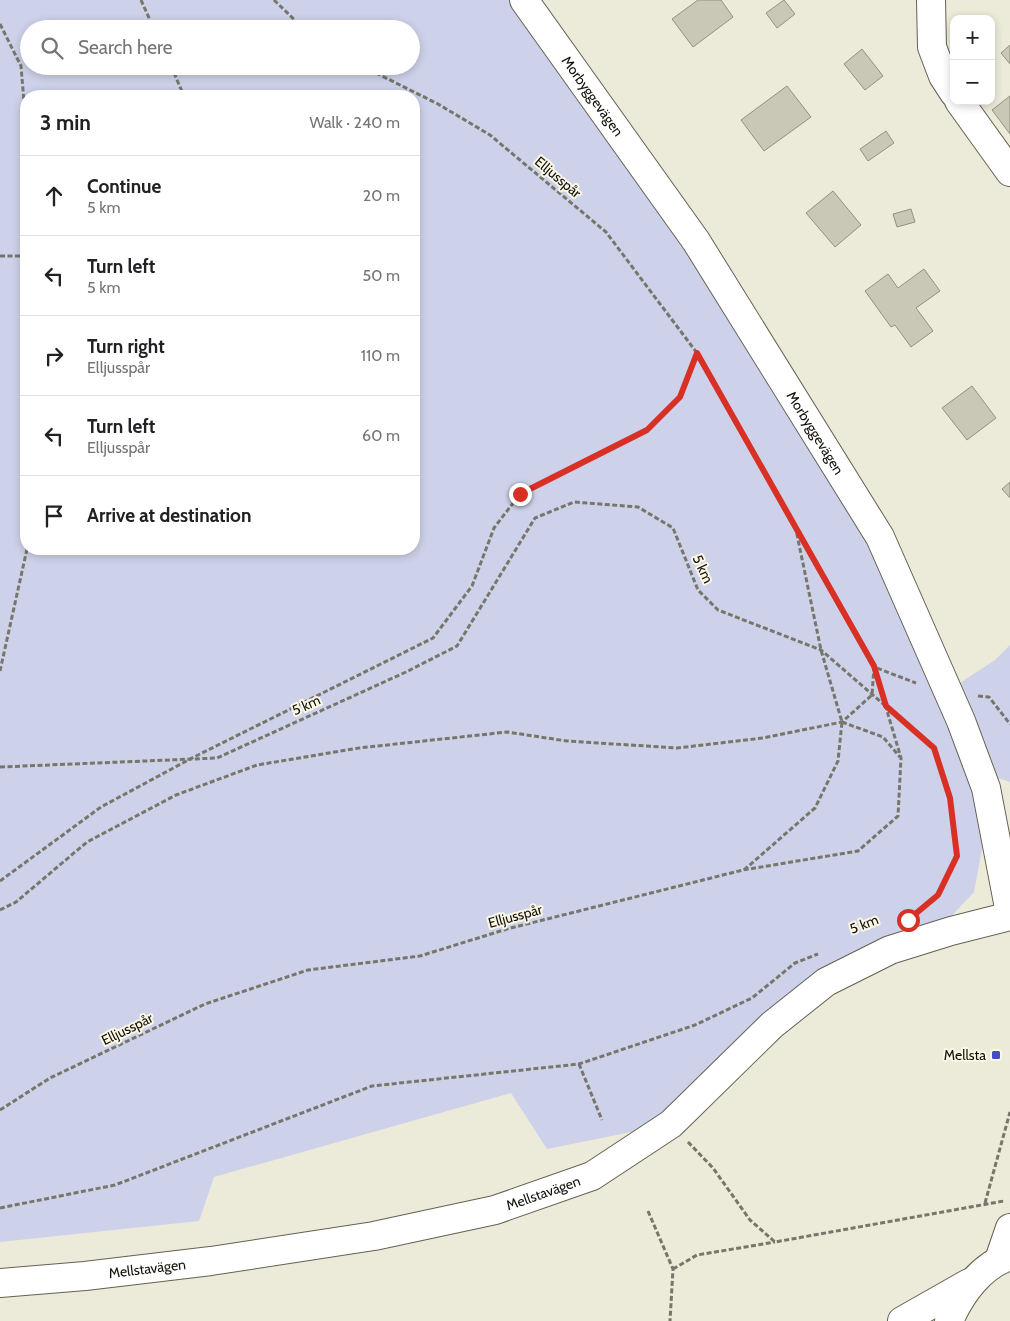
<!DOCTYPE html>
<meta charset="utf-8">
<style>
body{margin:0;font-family:Cabin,sans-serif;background:#f6f6f6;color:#202124}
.controls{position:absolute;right:15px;top:15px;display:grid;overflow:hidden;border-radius:10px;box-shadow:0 2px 8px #0003}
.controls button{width:45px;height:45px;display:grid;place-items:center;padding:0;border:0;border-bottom:1px solid #e0e0e0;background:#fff;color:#202124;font:25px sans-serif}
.stop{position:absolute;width:15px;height:15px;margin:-11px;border:4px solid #d93025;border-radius:50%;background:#fff}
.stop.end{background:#d93025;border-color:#fff;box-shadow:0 1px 5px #0008}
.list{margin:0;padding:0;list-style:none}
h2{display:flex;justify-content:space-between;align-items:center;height:65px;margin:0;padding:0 20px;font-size:21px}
h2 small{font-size:16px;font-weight:400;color:#757577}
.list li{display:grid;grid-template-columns:32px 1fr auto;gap:15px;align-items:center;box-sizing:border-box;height:80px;padding:0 20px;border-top:1px solid #e0e0e0}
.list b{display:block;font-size:19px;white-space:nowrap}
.list p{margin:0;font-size:16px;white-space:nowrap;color:#757577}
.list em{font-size:16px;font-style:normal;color:#757577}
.icon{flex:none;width:28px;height:28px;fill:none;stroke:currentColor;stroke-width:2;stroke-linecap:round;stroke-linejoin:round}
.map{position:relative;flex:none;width:1010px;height:1321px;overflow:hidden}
.search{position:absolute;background:#fff;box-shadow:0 2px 8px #0003;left:20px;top:20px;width:400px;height:55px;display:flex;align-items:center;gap:12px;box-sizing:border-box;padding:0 18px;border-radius:28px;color:#757577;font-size:19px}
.panel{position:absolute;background:#fff;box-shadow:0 2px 8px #0003;left:20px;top:90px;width:400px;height:465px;border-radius:20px}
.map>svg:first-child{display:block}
.green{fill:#cdd2ea;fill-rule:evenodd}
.building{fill:#c9c7b5;stroke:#939080}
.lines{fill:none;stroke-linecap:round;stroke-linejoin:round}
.minor-casing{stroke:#646152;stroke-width:30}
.tertiary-casing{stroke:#646152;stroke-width:30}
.trunk-casing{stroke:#646152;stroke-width:30}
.path{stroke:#77766a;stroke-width:3;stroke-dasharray:5 2.5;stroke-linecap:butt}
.minor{stroke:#fff;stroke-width:28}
.tertiary{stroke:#fff;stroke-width:28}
.trunk{stroke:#fff;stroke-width:28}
.route{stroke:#d93025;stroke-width:6}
.poi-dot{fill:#464cc1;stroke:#faf7e5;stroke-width:2}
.labels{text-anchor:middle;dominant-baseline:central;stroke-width:4;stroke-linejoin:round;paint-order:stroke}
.street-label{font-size:14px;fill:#12110b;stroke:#faf7e5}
.poi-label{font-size:14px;fill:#12110b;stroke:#faf7e5;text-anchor:end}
</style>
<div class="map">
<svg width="1010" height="1321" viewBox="0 0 1010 1321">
<rect width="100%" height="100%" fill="#ecead8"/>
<path class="green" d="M0 0H524L880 537 948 691 995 660 1010 645V782L989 775 988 817 974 892 946 922 886 943 671 1124 547 1149 511 1093 214 1177 199 1221 0 1242ZM29 29H411V66H29ZM26 96H414V549H26Z"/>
<g class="building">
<polygon points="698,0 721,0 733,17 693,47 672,19"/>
<polygon points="784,0 795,14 777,28 766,13"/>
<polygon points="1010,45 1010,64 1001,53"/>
<polygon points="862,49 883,76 865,90 844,64"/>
<polygon points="787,86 811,117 764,151 741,120"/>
<polygon points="1010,96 1010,134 992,110"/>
<polygon points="886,131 894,143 868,161 860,149"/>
<polygon points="833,191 861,225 835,247 806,213"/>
<polygon points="911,209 915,222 897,227 893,214"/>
<polygon points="924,269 940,291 916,308 933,331 911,347 895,325 891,327 865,291 888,274 898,288"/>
<polygon points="972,386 996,418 967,440 942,408"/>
<polygon points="1010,482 1010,498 1002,489"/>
</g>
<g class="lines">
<g class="minor-casing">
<g id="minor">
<polyline points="931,0 932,47 943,76 954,93"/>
<polyline points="959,101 1010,172"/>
<path id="s1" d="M0 1283 85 1276 211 1261 374 1236 495 1210 592 1176 671 1124 772 1025 826 982 890 950 951 931 1010 916"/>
</g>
</g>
<g class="tertiary-casing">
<g id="tertiary">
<path id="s2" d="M524 0 696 241 880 537 961 721 986 788 1010 913"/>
<polyline points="999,1260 1010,1228"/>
</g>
</g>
<g class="trunk-casing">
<g id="trunk">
<polyline points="902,1321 969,1283"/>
<path d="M949 1321C961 1293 981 1266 1010 1256"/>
</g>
</g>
<g class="path">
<polyline points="141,0 154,29"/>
<polyline points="274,0 304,29"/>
<polyline points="0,24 21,66 26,126"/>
<polyline points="171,66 184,96"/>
<polyline points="0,256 26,256"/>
<polyline points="0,671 27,549"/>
<polyline points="978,696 989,697 1010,724"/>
<polyline points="842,722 883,737 900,757"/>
<polyline points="0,767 217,758 406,672 457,646 535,518 574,502 638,507 673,528 698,590 718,610 821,650 934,748 950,797 957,857 938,895 916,913"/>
<polyline points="744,870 815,808 838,761 842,722 821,650 796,530"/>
<polyline points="0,881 101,807 192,758 433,638 472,586 494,528 520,494 647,430 681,397 697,353"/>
<polyline points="0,910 16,902 87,842 176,795 257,765 359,748 507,732 567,741 677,748 763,738 842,722 872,695 874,667 916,683"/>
<polyline points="579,1064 602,1120"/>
<polyline points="0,1110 50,1078 205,1004 308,970 420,956 507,929 743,870 858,851 898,816 901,758 874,667 697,353 606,232 490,135 438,104 362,66"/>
<polyline points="688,1142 713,1168 750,1220 775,1242 1004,1201"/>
<polyline points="985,1203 1010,1112"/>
<polyline points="0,1208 115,1185 372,1086 579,1064 695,1025 752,998 795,963 818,954"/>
<polyline points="648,1211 673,1269 670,1321"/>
<polyline points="673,1269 697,1255 775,1242"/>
</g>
<use href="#minor" class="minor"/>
<use href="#tertiary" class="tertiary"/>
<use href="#trunk" class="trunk"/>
</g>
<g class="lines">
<polyline class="route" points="520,494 647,430 680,397 697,353 874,666 886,706 934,748 950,798 957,856 938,895 908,920"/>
</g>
<rect class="poi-dot" x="991" y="1050" width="10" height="10" rx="2.5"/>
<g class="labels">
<g class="street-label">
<text stroke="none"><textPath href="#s2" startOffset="118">Morbyggevägen</textPath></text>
<text transform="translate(558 177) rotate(40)">Elljusspår</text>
<text stroke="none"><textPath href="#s2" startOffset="522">Morbyggevägen</textPath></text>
<text transform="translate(703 569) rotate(65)">5 km</text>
<text transform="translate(306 705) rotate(-24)">5 km</text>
<text transform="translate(515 916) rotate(-15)">Elljusspår</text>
<text transform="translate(864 924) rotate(-21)">5 km</text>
<text transform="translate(127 1029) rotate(-26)">Elljusspår</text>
<text stroke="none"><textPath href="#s1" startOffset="552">Mellstavägen</textPath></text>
<text stroke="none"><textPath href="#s1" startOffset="148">Mellstavägen</textPath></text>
</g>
<g class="poi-label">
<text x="986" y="1055">Mellsta</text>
</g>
</g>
</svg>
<div class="controls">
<button>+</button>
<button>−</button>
</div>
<div class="stop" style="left:908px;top:920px"></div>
<div class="stop end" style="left:520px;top:494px"></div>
<div class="search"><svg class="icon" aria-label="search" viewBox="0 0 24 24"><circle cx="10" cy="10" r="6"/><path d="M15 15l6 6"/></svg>Search here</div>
<section class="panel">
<h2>3 min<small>Walk · 240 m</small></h2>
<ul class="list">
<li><svg class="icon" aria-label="ahead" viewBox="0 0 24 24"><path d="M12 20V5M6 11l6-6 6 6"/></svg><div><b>Continue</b><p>5 km</p></div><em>20 m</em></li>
<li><svg class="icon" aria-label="left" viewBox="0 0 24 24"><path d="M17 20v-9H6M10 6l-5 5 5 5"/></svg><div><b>Turn left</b><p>5 km</p></div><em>50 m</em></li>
<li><svg class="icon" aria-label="right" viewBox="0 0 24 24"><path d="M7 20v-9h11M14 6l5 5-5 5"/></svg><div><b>Turn right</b><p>Elljusspår</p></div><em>110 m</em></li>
<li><svg class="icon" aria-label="left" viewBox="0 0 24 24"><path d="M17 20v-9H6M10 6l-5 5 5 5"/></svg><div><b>Turn left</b><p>Elljusspår</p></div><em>60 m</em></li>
<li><svg class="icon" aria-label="arrive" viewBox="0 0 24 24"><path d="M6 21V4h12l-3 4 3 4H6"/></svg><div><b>Arrive at destination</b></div></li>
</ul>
</section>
</div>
